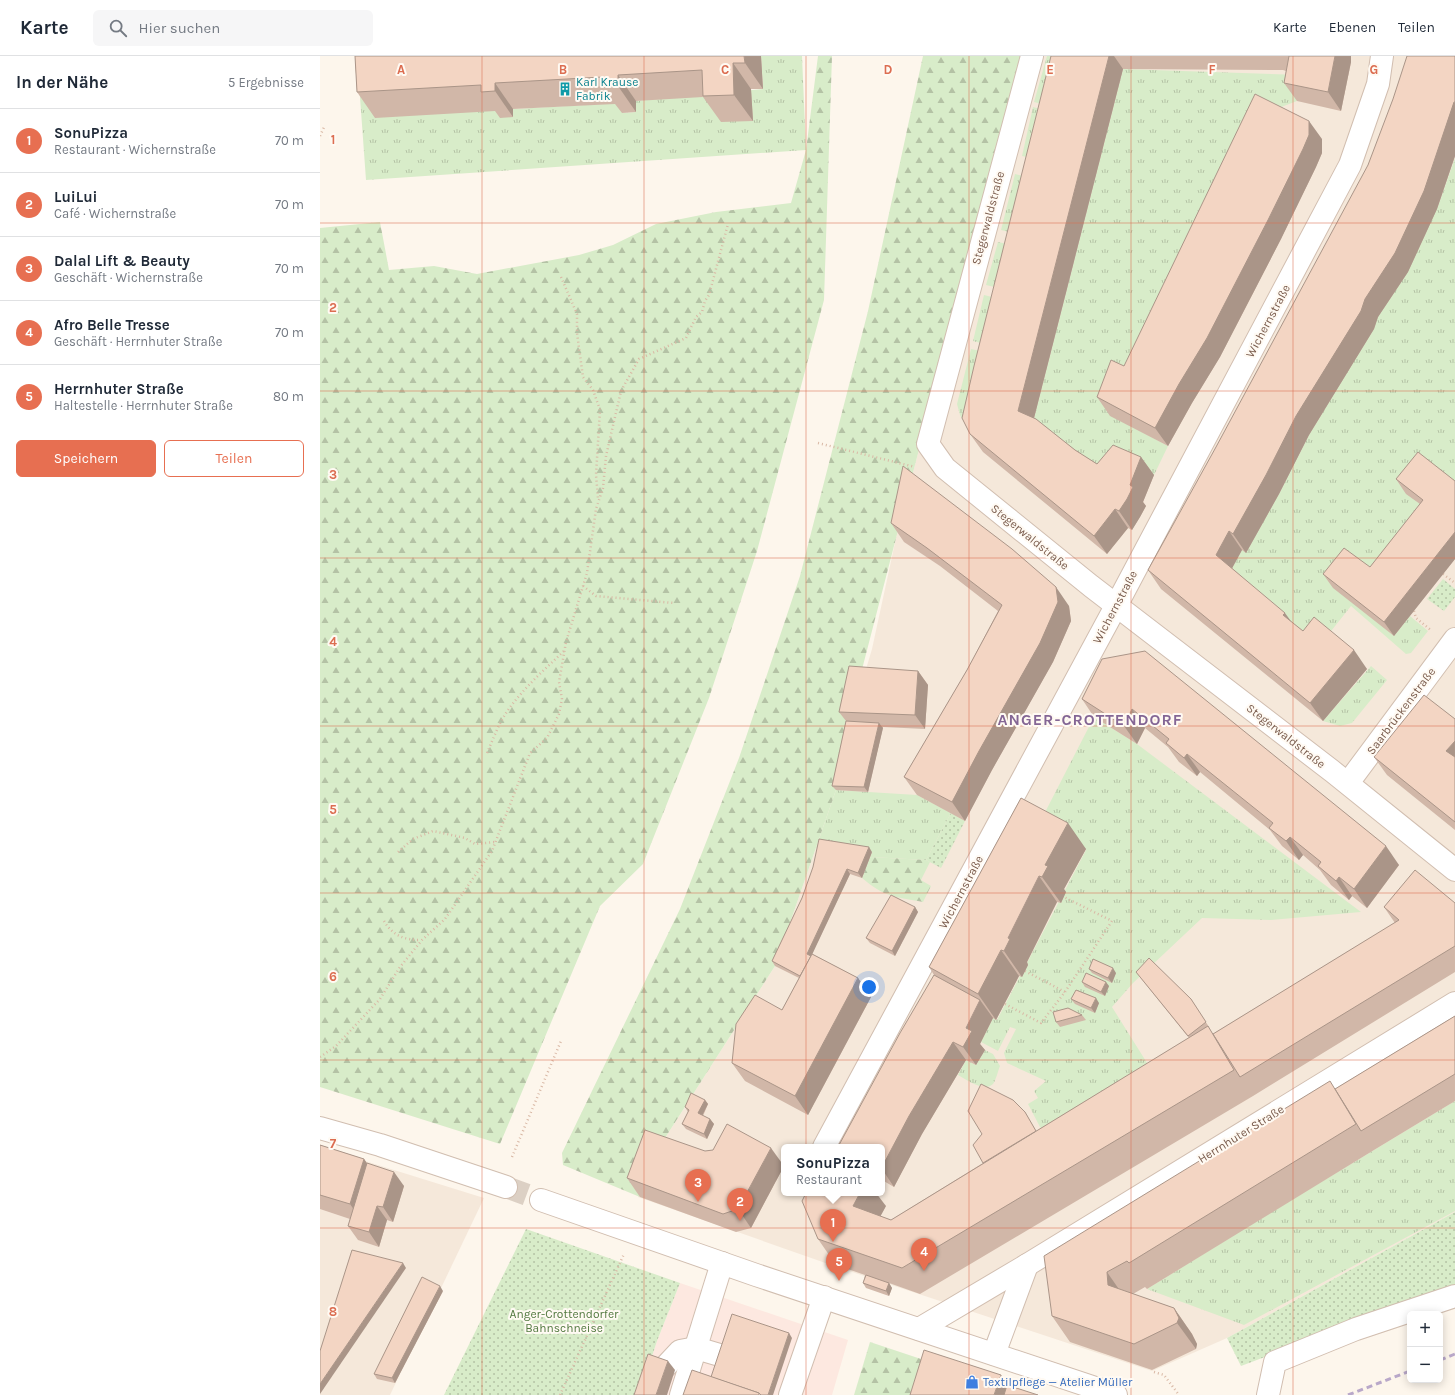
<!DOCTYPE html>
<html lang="de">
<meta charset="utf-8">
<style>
body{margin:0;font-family:Karla,sans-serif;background:#f6f6f7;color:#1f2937}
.controls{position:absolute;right:12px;bottom:12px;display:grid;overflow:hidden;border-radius:6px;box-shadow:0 2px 10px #0003}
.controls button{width:36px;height:36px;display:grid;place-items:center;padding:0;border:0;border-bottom:1px solid #e0e1e3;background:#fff;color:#1f2937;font:20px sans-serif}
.you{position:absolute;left:549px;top:931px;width:14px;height:14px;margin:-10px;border:3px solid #fff;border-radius:50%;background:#1a73e8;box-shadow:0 0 0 6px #1a73e833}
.badge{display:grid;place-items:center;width:26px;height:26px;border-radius:50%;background:#e76f51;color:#fff;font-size:13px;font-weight:700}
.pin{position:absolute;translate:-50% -33px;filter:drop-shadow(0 1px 2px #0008)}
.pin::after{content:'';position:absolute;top:21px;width:14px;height:12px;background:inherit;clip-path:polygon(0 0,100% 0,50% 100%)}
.popup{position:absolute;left:461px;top:1088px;width:104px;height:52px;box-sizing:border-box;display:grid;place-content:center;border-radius:6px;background:#fff;filter:drop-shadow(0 1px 3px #0005);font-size:13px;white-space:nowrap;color:#747a83}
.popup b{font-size:15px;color:#1f2937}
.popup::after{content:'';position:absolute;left:50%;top:100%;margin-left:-8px;border:8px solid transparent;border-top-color:#fff}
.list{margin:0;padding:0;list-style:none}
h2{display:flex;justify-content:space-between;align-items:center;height:52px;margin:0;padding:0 16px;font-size:17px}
h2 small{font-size:13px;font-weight:400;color:#747a83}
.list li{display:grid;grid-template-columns:26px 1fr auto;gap:12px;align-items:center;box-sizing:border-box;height:64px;padding:0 16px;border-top:1px solid #e0e1e3}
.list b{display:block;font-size:15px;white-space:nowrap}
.list p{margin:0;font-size:13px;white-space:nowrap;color:#747a83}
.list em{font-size:13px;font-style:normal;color:#747a83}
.actions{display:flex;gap:8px;padding:12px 16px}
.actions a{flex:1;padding:9px 0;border:1px solid #e76f51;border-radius:6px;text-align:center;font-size:14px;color:#e76f51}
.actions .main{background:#e76f51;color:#fff}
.icon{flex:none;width:22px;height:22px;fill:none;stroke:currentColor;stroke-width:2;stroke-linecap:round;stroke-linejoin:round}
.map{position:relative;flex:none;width:1135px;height:1339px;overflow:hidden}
header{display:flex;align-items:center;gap:24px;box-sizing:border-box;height:56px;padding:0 20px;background:#fff;border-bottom:1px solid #e0e1e3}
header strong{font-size:19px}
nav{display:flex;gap:22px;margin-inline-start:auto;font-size:14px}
.search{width:280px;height:36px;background:#f6f6f7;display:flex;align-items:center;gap:10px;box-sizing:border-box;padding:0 14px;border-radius:6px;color:#747a83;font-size:15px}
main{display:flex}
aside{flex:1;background:#fff}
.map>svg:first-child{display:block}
.residential{fill:#f5e8da;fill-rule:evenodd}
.commercial{fill:#fde8e0}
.grass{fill:url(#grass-tufts)}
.forest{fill:url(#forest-firs)}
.park{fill:url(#park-dots)}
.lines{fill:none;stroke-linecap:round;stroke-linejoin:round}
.minor-tunnel{stroke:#dcd0c4;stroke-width:22;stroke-dasharray:22 11;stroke-linecap:butt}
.minor-casing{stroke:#d1beb0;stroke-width:24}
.path{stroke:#d9b8a5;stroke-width:2.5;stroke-dasharray:1 3;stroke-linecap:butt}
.minor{stroke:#fff;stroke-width:22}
.rail{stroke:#b9a8c9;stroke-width:3;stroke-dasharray:6 4;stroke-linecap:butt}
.wall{fill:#d1b7a8}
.shaded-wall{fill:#aa9588}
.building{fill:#f3d5c3;stroke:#aa9588}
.grid{fill:none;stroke:#dc6d51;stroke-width:1;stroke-opacity:0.55}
.labels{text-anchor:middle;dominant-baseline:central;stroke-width:4;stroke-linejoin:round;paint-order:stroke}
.culture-label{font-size:12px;fill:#0d838f;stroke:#fffaf3;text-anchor:start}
.street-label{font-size:12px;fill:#7a5c4d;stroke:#fffaf3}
.park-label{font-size:12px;fill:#537a41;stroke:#fffaf3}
.shop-label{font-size:12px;fill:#366cbe;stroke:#fffaf3;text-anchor:start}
.district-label{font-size:16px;font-weight:bold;letter-spacing:1px;fill:#846695;stroke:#fffaf3}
.grid-label{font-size:13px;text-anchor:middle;font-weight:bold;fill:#dc6d51;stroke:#fffaf3;stroke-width:4;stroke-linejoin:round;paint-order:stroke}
</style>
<header>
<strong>Karte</strong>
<div class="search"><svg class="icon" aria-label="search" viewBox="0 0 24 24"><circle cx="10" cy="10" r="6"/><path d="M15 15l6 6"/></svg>Hier suchen</div>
<nav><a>Karte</a><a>Ebenen</a><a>Teilen</a></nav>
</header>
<main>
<aside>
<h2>In der Nähe<small>5 Ergebnisse</small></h2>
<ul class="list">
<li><span class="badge">1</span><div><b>SonuPizza</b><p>Restaurant · Wichernstraße</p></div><em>70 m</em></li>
<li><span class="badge">2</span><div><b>LuiLui</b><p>Café · Wichernstraße</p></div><em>70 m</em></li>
<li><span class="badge">3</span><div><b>Dalal Lift &amp; Beauty</b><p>Geschäft · Wichernstraße</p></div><em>70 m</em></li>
<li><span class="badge">4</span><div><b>Afro Belle Tresse</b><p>Geschäft · Herrnhuter Straße</p></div><em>70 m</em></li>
<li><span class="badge">5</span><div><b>Herrnhuter Straße</b><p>Haltestelle · Herrnhuter Straße</p></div><em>80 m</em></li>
</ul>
<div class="actions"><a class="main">Speichern</a><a>Teilen</a></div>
</aside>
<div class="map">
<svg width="1135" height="1339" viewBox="0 0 1135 1339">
<defs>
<pattern id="grass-tufts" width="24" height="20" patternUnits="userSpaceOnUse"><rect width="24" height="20" fill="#d8ecc9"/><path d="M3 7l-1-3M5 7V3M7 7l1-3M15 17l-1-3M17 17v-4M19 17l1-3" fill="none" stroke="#b4c2a5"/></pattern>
<pattern id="forest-firs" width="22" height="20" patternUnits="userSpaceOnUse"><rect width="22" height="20" fill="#d8ecc9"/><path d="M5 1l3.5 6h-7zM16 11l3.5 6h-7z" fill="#b4c2a5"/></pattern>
<pattern id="park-dots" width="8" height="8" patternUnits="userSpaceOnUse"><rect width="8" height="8" fill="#d8ecc9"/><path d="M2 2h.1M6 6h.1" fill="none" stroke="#b4c2a5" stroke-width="1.8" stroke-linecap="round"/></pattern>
</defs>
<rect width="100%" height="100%" fill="#fdf6ec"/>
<g class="residential">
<path d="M701 0H1135V1156L907 1282 832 1315 514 1210 318 1141 338 1093 455 910 516 734 529 670 552 593 576 482ZM464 1091H562V1137H464Z"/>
<polygon points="0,1091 164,1142 70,1339 0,1339"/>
</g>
<polygon class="commercial" points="360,1227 528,1284 512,1339 319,1339 337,1285"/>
<g class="grass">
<polygon points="37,0 193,61 193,53 301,47 302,57 316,56 316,45 443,33 441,0 482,0 486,94 46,124"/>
<polygon points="727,0 749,0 737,52 714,46"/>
<polygon points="803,13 982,19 977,45 948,56 790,359 848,390 834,419 806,407 790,427 711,374"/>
<polygon points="713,51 736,57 712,102 702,100"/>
<polygon points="1135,102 1135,431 1113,459 1074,580 1090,560 1108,575 1091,597 1086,598 1031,550 996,594 909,518 922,494 959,438 989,379 1117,153"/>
<polygon points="695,118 719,124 705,180 681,174"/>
<polygon points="678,186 702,191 691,235 666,229"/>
<polygon points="664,239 688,245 676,291 653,285"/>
<polygon points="651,293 674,298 644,366 640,359 637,348"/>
<polygon points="1051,610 1067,624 1032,667 1020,670 1003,665"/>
<polygon points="774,661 817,688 1041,856 951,864 882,862 813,927 792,951 839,1026 731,1092 708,1048 718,1042 714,1035 726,1025 687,1007 684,997 696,973 690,971 678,995 661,986 673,962 677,964 766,794 719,768"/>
<polygon points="516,734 597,739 631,757 606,804 550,801 552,796 502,788 496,792"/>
<path d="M665 994 673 998 680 1010C678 1015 676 1024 673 1028 664 1037 646 1023 638 1019L646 1004 656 1009Z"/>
<polygon points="1135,1045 1135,1155 924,1269 827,1233 940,1163"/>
</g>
<g class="forest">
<polygon points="498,0 512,0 504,244 437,495 389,642 323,808 280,850 180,1088 0,1031 0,172 60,166 69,214 114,210 157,218 259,199 293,189 336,168 396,156 471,147 486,94"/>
<polygon points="603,0 701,0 539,625 516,734 455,910 338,1093 320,1141 243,1109 242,1097 360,853 419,702 480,520 548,255"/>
<path d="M550 801 606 804 610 806 601 824 611 830 603 846C575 841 564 841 542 822Z"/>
<polygon points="550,1286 604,1304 594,1339 534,1339"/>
</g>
<g class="park">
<polygon points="1123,523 1135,533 1135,541 1124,555 1107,543"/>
<polygon points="631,757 645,765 621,812 606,804"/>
<polygon points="1135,1156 1135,1229 921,1310 907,1282"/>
<polygon points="206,1173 360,1227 337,1285 319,1339 124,1339"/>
</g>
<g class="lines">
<polyline class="minor-tunnel" points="186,1131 221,1144"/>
<g class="minor-casing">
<g id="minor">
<polyline points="712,0 608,388 625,412 771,530 1012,715 1135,814"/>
<polyline points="1028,727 1135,583"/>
<polyline points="0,1072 60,1089 186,1131"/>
<polyline points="504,1091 796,550 1030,109 1058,28 1062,0"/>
<polyline points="221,1144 436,1219 796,1339"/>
<polyline points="599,1273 707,1209 1135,947"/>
<polyline points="674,1298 707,1209"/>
<polyline points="345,1311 360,1295 376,1292 403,1300"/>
<polyline points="361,1339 402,1207"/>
<polyline points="470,1339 504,1241"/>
<polyline points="948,1339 955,1306 1036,1273 1135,1240"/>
</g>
</g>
<g class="path">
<polyline points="0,80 5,69"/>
<polyline points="241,221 257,258 257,277 263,321 273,334 280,354 276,419 278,442"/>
<polyline points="498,387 595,411"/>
<polyline points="1123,518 1135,527"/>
<polyline points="263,530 276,540 354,547"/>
<polyline points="1094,555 1096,562 1112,575"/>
<path d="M167 697C174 681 180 664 191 650 206 630 226 612 244 595"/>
<polyline points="78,796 93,783 113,775 145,782 155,788 175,786"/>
<path d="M64 865C73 880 85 884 101 884"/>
<polyline points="705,915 745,936"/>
<polyline points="685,948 721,967 745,936 792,865 744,841"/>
<polyline points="0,1001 16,990 60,943 80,911 102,884 125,863 172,795 210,697 227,682 239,658 242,643 239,626 246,586 267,517 276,453 283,432 286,400 301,335 319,303 366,282 376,261 382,256 385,245 389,239 408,168"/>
<polyline points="192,1101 241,985"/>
<polyline points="834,1316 844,1319 859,1339"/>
<polyline points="240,1339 304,1198"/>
</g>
<use href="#minor" class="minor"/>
<g class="rail">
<polyline points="1120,1304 1135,1298"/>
<polyline points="1028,1339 1090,1315"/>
</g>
</g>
<g class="wall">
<polygon points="35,0 441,0 443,33 431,33 433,65 401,66 383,41 316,45 316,56 302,57 295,48 193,53 193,61 180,62 175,55 55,62 37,36"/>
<polygon points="731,0 1031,0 1031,6 1021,55 977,45 964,27 966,15 963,14 803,13 714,362 755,394 777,408 821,401 834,419 823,446 826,450 820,461 812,474 808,472 787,498 663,396 650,378"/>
<polygon points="1135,0 1135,100 1117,153 1088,216 1058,261 1054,273 989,379 959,438 926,497 922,494 912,512 971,566 983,575 1047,613 1003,665 841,533 828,514"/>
<polygon points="1002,83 1002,97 996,111 961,183 900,301 872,347 848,390 790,360 777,341"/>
<polygon points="1076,423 1135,425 1135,503 1074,580 1013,532 1003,518 1050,511 1100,448 1086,438"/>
<polygon points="571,467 749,550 751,565 733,606 672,714 645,765 597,739 584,721 647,614 678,555 620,510 584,486"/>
<polygon points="782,603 1079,809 1047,852 1032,840 1029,844 1011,829 1000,814 983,799 979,804 962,790 950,774 880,716 877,720 859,706 848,691 825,672 817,688 774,661 762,643"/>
<polygon points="598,615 608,629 605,673 563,671 548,736 516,734 512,730 526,665 519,656"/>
<polygon points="1135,663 1135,774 1067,719 1054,701"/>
<polygon points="701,742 766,793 744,833 746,836 741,847 737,846 707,906 708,909 702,921 699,920 676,964 673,962 660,988 665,994 656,1009 646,1004 602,1078 574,1131 562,1124 562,1091 520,1091 519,1089 614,919 609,911"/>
<polygon points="552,796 542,822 530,818 492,898 538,922 551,941 488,1059 425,1025 412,1007 462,954 479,922 455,910 452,905 482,842"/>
<polygon points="1135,847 1135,916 933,1040 600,1238 569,1227 572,1232 569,1240 546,1232 543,1227 545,1219 516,1209 498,1183 566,1150 560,1160 571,1164 663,1107 705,1056 716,1075 869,982 816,916 871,943 889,971 889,972 893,978 1075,867 1064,851"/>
<polygon points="595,851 598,856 575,900 550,887 546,882"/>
<polygon points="769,913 796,917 792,927 772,917"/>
<polygon points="762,926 789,930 785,940 765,931"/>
<polygon points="751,943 779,947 775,957 755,948"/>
<polygon points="762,959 766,964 740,971 736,966"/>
<polygon points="1135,960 1135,1045 1054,1094 827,1233 825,1231 813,1238 854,1252 872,1278 877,1288 876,1293 832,1314 750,1286 732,1260 1015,1033"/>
<polygon points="385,1044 388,1048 383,1060 390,1063 394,1068 387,1083 366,1073 362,1068 368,1056 365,1051"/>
<polygon points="0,1089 44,1103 47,1107 84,1130 73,1166 67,1164 59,1191 38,1184 28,1170 30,1163 0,1153"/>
<polygon points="385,1095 464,1110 431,1172 416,1176 320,1141 307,1122"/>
<polygon points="123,1235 75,1327 57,1323 54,1318"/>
</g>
<g class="shaded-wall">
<polygon points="424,0 441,0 443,33 425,7"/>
<polygon points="789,0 794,0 803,13 711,374 698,355"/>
<polygon points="1015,0 1031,0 1031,6 1021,55 1008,36"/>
<polygon points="413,7 431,33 433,65 414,39"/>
<polygon points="298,19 316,45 316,56 298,30"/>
<polygon points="175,27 193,53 193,61 175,35"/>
<polygon points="1134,46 1135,47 1135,100 1117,153 1088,216 1058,261 1054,273 989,379 959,438 926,497 913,478 976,360 1045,243"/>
<polygon points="989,65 1002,83 1002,97 996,111 961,183 900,301 872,347 848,390 835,372"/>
<polygon points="821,401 834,419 823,446 826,450 820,461 812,474 799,455"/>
<polygon points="795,453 808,472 787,498 774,480"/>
<polygon points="909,475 922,494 909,518 896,499"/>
<polygon points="1135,476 1135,503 1074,580 1064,566"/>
<polygon points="736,531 749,550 751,565 733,606 672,714 645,765 632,746"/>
<polygon points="965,557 978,575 963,559"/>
<polygon points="1034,594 1047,613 1003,665 990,647"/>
<polygon points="598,615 608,629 605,673 595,659"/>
<polygon points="812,653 825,672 817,688 804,670"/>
<polygon points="559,667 563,672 548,736 544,731"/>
<polygon points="1135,685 1135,707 1126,695"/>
<polygon points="867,698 880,716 877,720 864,702"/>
<polygon points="748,767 766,793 744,833 746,836 741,847 722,821 725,809"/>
<polygon points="970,781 983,799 979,804 966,785"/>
<polygon points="1066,790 1079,809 1047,852 1034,833"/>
<polygon points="549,791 552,796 542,822 538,817"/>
<polygon points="527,813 530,818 490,903 487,898"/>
<polygon points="719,820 737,846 707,906 708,909 702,921 684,895 688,882"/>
<polygon points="1019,821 1032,840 1029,844 1016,825"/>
<polygon points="595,851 598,856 575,900 572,895"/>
<polygon points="681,894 699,920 676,964 658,938"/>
<polygon points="793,912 796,917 792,927 788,922"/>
<polygon points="538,922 551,941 488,1059 475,1040"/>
<polygon points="786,926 789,930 785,940 781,936"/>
<polygon points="776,942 779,947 775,957 771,952"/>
<polygon points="660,944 673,962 660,988 665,994 656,1009 643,991 646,972"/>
<polygon points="633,986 646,1004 602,1078 574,1131 562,1113 562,1111 589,1060"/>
<polygon points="385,1044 388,1048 381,1062 378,1057"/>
<polygon points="390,1063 394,1068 387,1083 384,1078"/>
<polygon points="451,1092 464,1110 431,1172 418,1153"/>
<polygon points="44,1103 57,1122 43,1167 30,1148"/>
<polygon points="74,1116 84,1130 73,1166 63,1151"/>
<polygon points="540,1137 556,1137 566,1150 552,1176 533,1150"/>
<polygon points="57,1150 67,1164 59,1191 49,1176"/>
<polygon points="83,1207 86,1212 0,1338 0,1328"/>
<polygon points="787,1216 805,1242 788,1229"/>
<polygon points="569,1227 572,1232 569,1240 566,1235"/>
<polygon points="120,1230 123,1235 75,1327 72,1322"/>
<polygon points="854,1252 872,1278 877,1288 876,1293 857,1267"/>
<polygon points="469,1277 472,1282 453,1339 448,1339"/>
<polygon points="348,1305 355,1314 347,1339 336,1339"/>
<polygon points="681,1319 691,1333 689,1339 674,1339"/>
</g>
<g class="building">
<polygon points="35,0 424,0 425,7 413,7 414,39 383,40 382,14 298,19 298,30 284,31 283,21 175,27 175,35 161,36 161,29 37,36"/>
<polygon points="731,0 789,0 698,355 716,363 755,394 777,408 793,389 821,401 810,429 813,431 807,443 799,455 795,453 774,480 650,378 642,362 654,310"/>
<polygon points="969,0 1015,0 1008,36 964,27"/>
<polygon points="1087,0 1135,0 1135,46 1134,46 1104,135 1075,197 1045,243 1041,255 976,360 946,419 913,478 909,475 896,499 965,557 963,559 983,575 994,561 1034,594 990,647 828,514 896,391 1048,109 1073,43"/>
<polygon points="935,38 989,65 989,79 983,93 948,164 887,282 859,328 835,372 777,341 791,304 804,310"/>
<polygon points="1098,396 1135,425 1135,476 1064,566 1003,518 1024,492 1050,511 1103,444 1076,423"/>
<polygon points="583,410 692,493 736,531 738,546 720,587 659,695 632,746 584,721 647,614 682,549 607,492 571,467"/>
<polygon points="825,595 1066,790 1034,833 1019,821 1016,825 998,810 1001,806 970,781 966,785 949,772 953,767 867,698 864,702 846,687 849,683 812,653 804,670 762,643 782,603"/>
<polygon points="529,610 598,615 595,659 519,656"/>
<polygon points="1104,639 1135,663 1135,685 1126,695 1135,701 1135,766 1054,701"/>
<polygon points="526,665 559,667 544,731 512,730"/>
<polygon points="701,742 748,767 725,809 728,810 722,821 719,820 688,882 690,883 684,895 681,894 658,938 609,911"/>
<polygon points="499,783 549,791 538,817 527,813 487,898 491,900 480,920 452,905 482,842 493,811"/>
<polygon points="1095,814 1135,847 1135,890 920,1021 893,978 1079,864 1064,851"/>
<polygon points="571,839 595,851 572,895 546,882"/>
<polygon points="492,898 538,922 475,1040 412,1007 416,968 435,939 462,954"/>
<polygon points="829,902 871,943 886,966 868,980 816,916"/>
<polygon points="773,903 793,912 788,922 769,913"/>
<polygon points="766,917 786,926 781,936 762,926"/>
<polygon points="614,919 660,944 646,972 652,975 643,991 633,986 589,1060 562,1111 562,1091 522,1091 519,1089 580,977"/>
<polygon points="756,934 776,942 771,952 751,943"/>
<polygon points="748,952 762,959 736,966 733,956"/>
<polygon points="1135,960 1135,1018 1041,1075 1015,1033"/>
<polygon points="888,970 914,1014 582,1212 498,1183 482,1145 486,1137 540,1137 533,1150 571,1164"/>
<polygon points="1010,1025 1036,1068 809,1207 807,1205 787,1216 788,1229 854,1252 859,1262 857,1267 814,1288 732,1260 724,1200"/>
<polygon points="661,1028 693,1044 705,1056 716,1075 663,1107 653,1089 662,1078 648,1055"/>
<polygon points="371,1037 385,1044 378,1057 390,1063 384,1078 362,1068 369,1054 365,1051"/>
<polygon points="407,1068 451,1092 418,1153 403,1158 307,1122 325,1074 385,1095 393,1094"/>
<polygon points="0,1089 44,1103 30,1148 0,1139"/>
<polygon points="47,1107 74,1116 63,1151 57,1150 49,1176 28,1170"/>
<polygon points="32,1194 83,1207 0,1328 0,1295"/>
<polygon points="546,1219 569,1227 566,1235 543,1227"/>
<polygon points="102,1221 120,1230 72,1322 54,1318"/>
<polygon points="412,1258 469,1277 448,1339 441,1339 439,1337 391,1321"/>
<polygon points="604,1294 681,1319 674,1339 590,1339"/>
<polygon points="328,1298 348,1305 336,1339 314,1339"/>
<polygon points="372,1314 439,1337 439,1339 363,1339"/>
<polygon points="687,1329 718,1339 684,1339"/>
</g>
<path class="grid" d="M162 0V1339M324 0V1339M486 0V1339M649 0V1339M811 0V1339M973 0V1339M0 167H1135M0 335H1135M0 502H1135M0 670H1135M0 837H1135M0 1004H1135M0 1172H1135"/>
<defs>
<g id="building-bare" transform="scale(1.08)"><path d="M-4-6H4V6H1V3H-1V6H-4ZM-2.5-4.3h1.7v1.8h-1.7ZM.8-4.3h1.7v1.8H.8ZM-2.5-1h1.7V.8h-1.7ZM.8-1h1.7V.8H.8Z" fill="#0f9aa8" stroke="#fffaf3" stroke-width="2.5" paint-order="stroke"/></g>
<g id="shop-bare" transform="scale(1.08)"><path d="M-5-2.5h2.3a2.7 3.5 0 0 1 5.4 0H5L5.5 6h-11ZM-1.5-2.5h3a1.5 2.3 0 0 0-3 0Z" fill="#3f7fe0" stroke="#fffaf3" stroke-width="2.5" paint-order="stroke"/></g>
</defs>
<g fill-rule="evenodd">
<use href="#building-bare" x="245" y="33"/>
<use href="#shop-bare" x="652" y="1326"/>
</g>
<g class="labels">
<g class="culture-label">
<text x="256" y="26">Karl Krause<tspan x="256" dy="14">Fabrik</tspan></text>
</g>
<g class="street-label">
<text transform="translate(668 162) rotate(-75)">Stegerwaldstraße</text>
<text transform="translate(948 265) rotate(-62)">Wichernstraße</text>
<text transform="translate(710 481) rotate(39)">Stegerwaldstraße</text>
<text transform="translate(795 551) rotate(-62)">Wichernstraße</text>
<text transform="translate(1081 655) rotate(-53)">Saarbrückenstraße</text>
<text transform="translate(966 680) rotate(38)">Stegerwaldstraße</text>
<text transform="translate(641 836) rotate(-62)">Wichernstraße</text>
<text transform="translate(921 1078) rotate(-32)">Herrnhuter Straße</text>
</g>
<g class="park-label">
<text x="244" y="1258">Anger-Crottendorfer<tspan x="244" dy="14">Bahnschneise</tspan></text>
</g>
<g class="shop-label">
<text x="663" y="1326">Textilpflege — Atelier Müller</text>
</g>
<g class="district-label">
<text x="770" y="663">ANGER-CROTTENDORF</text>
</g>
</g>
<g class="grid-label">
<text x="81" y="18">A</text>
<text x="243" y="18">B</text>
<text x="405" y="18">C</text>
<text x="568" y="18">D</text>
<text x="730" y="18">E</text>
<text x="892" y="18">F</text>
<text x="1054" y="18">G</text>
<text x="13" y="88">1</text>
<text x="13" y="256">2</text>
<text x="13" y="423">3</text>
<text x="13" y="590">4</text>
<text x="13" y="758">5</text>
<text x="13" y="925">6</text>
<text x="13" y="1092">7</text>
<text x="13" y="1260">8</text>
</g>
</svg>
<div class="controls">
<button>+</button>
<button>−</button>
</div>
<div class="you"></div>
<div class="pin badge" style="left:513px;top:1186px">1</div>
<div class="popup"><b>SonuPizza</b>Restaurant</div>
<div class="pin badge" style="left:420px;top:1165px">2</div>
<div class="pin badge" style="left:378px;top:1146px">3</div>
<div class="pin badge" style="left:604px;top:1215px">4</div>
<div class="pin badge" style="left:519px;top:1225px">5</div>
</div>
</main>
